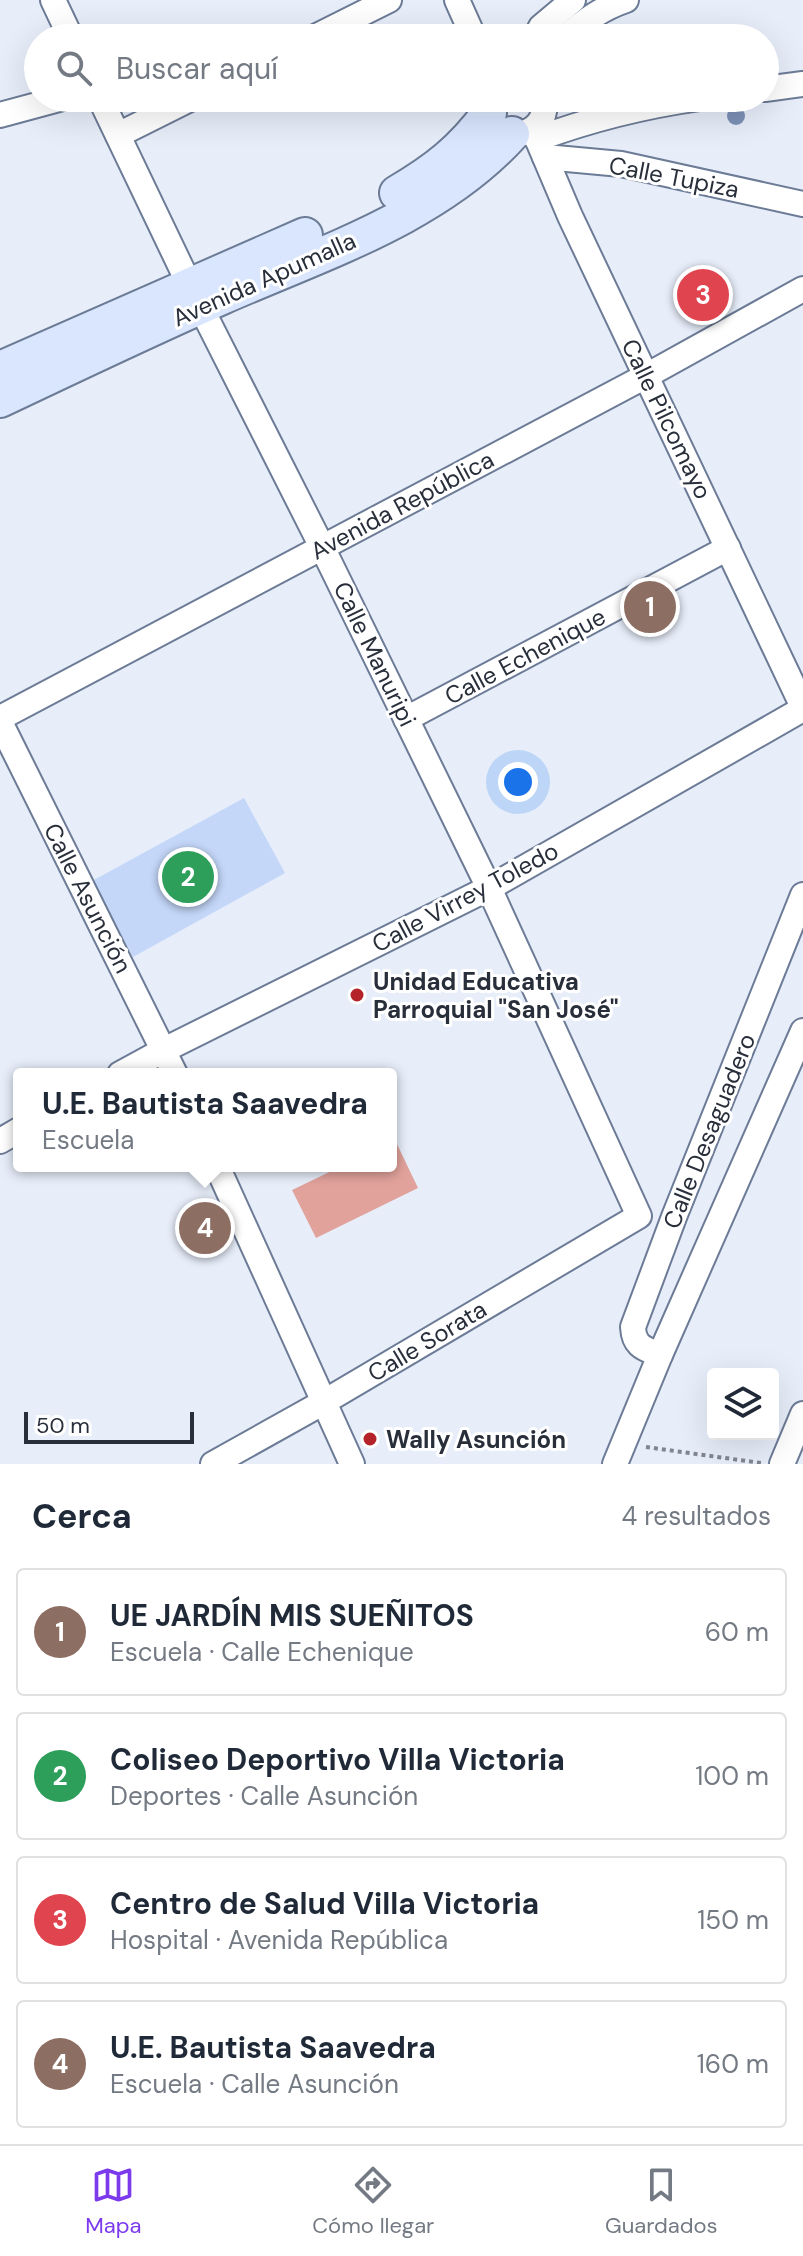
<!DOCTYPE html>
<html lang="es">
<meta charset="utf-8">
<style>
body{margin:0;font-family:"DM Sans",sans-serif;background:#f6f6f7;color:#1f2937}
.controls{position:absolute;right:24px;bottom:24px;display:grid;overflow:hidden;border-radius:8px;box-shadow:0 8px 32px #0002}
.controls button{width:72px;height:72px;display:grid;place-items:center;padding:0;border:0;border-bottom:2px solid #e0e1e3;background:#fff;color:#1f2937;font:40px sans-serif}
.scale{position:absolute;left:24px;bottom:20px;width:170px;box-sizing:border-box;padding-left:8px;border:4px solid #282e3a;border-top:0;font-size:22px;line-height:28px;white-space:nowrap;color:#282e3a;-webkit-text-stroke:6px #fff;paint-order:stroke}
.you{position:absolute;left:518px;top:782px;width:28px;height:28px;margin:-20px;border:6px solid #fff;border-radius:50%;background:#1a73e8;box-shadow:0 0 0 12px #1a73e833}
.badge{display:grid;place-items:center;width:52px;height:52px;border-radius:50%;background:#7c3aed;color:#fff;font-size:26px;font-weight:700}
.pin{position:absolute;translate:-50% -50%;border:4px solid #fff;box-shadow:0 2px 8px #0006}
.popup{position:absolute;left:13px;top:1068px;width:384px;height:104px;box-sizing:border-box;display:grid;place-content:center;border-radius:8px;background:#fff;filter:drop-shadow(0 2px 6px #0005);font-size:26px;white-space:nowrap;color:#747a83}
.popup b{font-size:30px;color:#1f2937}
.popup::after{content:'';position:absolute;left:50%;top:100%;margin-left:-16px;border:16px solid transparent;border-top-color:#fff}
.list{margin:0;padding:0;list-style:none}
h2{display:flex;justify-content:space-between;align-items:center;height:104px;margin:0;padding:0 32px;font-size:34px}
h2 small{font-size:26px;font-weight:400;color:#747a83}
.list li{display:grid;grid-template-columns:52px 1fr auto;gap:24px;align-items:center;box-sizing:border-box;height:128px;margin:0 16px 16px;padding:0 16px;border:2px solid #e0e1e3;border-radius:8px}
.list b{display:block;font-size:30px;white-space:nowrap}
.list p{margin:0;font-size:26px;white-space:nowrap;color:#747a83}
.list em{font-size:26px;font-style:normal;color:#747a83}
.icon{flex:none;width:44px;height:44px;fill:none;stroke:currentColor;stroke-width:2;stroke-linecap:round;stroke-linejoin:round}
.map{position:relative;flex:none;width:803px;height:1464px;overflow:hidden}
.search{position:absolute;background:#fff;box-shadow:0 8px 32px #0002;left:24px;right:24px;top:24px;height:88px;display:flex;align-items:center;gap:20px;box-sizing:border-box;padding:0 28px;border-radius:44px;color:#747a83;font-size:30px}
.sheet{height:680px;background:#fff}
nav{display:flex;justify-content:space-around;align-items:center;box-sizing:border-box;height:112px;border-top:2px solid #e0e1e3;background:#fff;font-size:22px;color:#747a83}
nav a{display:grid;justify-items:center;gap:4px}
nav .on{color:#7c3aed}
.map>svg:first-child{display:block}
.green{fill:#c4d7f9}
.building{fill:#e2a29c}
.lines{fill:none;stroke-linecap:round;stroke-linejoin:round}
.street-casing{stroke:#6c7b96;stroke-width:28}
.secondary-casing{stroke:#6c7b96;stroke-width:38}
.path{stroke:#7f8591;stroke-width:4;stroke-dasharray:4 4;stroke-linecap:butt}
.street{stroke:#fff;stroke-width:24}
.secondary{stroke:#d9e6fe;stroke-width:34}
.tree{fill:#7d92b8}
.poi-dot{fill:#b42329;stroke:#fff;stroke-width:3}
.labels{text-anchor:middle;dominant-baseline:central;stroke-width:6;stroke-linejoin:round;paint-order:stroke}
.street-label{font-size:24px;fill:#282e3a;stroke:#fff}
.poi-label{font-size:24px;font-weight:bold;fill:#282e3a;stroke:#fff;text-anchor:start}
</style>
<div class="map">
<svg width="803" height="1464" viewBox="0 0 803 1464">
<rect width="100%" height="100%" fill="#e7eefa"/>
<polygon class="green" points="244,798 285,873 133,957 92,881"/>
<polygon class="building" points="395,1140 418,1188 316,1238 292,1190 342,1166 391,1166 391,1142"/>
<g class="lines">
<g class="street-casing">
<g id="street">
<polyline points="53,0 71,38"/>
<polyline points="457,0 474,38"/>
<polyline points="313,38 389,0"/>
<polyline points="535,38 541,27 573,0"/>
<path d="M565 38C584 21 602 8 626 0"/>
<polyline points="765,89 803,84"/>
<polyline points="100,98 189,284 322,547 489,888 639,1216 324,1402 213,1464"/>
<polyline points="0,115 63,98"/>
<polyline points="533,129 570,216 803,707"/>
<path d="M520 134C538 130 547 117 544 98"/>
<polyline points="118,135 192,98"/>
<path d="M537 139C591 119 643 106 700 98"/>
<polyline points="545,157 621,164 803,204"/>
<polyline points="0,718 646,376 803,289"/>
<polyline points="406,719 728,548"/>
<polyline points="0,722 175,1074"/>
<polyline points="120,1074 164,1050 489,888 803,709"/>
<polyline points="0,1141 19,1130"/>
<polyline points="217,1166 352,1464"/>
<path d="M660 1355C643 1348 634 1346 633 1327L674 1217 803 895"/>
<polyline points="615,1464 660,1355 803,1031"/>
<polyline points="782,1464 803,1414"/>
</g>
</g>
<g class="secondary-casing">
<g id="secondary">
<path d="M397 193C436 170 462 150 489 113"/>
<polyline points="0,369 305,235"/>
<path d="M0 400C74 365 147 330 222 297 322 253 437 217 512 134"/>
</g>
</g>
<polyline class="path" points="646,1447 761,1463"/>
<use href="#street" class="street"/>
<use href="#secondary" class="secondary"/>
</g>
<circle class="tree" cx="736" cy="116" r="9"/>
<g class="poi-dot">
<circle cx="357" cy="995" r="8"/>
<circle cx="370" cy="1439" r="8"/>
</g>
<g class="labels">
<g class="street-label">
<text transform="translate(674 177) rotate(11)">Calle Tupiza</text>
<text transform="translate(264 279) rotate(-24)">Avenida Apumalla</text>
<text transform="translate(667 419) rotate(64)">Calle Pilcomayo</text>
<text transform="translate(402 505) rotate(-28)">Avenida República</text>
<text transform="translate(375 654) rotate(64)">Calle Manuripi</text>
<text transform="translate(525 656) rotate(-28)">Calle Echenique</text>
<text transform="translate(465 897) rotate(-28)">Calle Virrey Toledo</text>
<text transform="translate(88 898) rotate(63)">Calle Asunción</text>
<text transform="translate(709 1131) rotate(-68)">Calle Desaguadero</text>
<text transform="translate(427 1341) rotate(-31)">Calle Sorata</text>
</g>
<g class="poi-label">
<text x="373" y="981">Unidad Educativa<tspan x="373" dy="28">Parroquial "San José"</tspan></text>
<text x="386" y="1439">Wally Asunción</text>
</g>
</g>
</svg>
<div class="controls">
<button><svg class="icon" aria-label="layers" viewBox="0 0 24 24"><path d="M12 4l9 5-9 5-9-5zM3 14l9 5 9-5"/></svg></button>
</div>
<div class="scale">50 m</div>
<div class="you"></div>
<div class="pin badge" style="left:650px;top:607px;background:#8d6e63">1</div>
<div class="pin badge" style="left:188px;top:877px;background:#2e9e5b">2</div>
<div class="pin badge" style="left:703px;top:295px;background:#e0444e">3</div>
<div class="pin badge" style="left:205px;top:1228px;background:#8d6e63">4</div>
<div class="popup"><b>U.E. Bautista Saavedra</b>Escuela</div>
<div class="search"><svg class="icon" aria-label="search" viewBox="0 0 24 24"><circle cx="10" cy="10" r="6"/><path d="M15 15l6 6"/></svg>Buscar aquí</div>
</div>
<section class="sheet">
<h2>Cerca<small>4 resultados</small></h2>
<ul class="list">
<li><span class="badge" style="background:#8d6e63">1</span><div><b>UE JARDÍN MIS SUEÑITOS</b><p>Escuela · Calle Echenique</p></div><em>60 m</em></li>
<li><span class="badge" style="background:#2e9e5b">2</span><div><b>Coliseo Deportivo Villa Victoria</b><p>Deportes · Calle Asunción</p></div><em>100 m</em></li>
<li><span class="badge" style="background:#e0444e">3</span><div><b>Centro de Salud Villa Victoria</b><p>Hospital · Avenida República</p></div><em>150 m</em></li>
<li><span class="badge" style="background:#8d6e63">4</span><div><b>U.E. Bautista Saavedra</b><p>Escuela · Calle Asunción</p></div><em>160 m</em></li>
</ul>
</section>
<nav>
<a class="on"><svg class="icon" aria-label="map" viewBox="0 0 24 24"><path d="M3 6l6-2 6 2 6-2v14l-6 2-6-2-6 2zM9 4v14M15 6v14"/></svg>Mapa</a>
<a><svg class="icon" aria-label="directions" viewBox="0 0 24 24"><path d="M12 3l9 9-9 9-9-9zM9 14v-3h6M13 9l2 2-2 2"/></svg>Cómo llegar</a>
<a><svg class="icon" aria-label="saved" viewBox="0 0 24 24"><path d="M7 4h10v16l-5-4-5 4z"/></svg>Guardados</a>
</nav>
